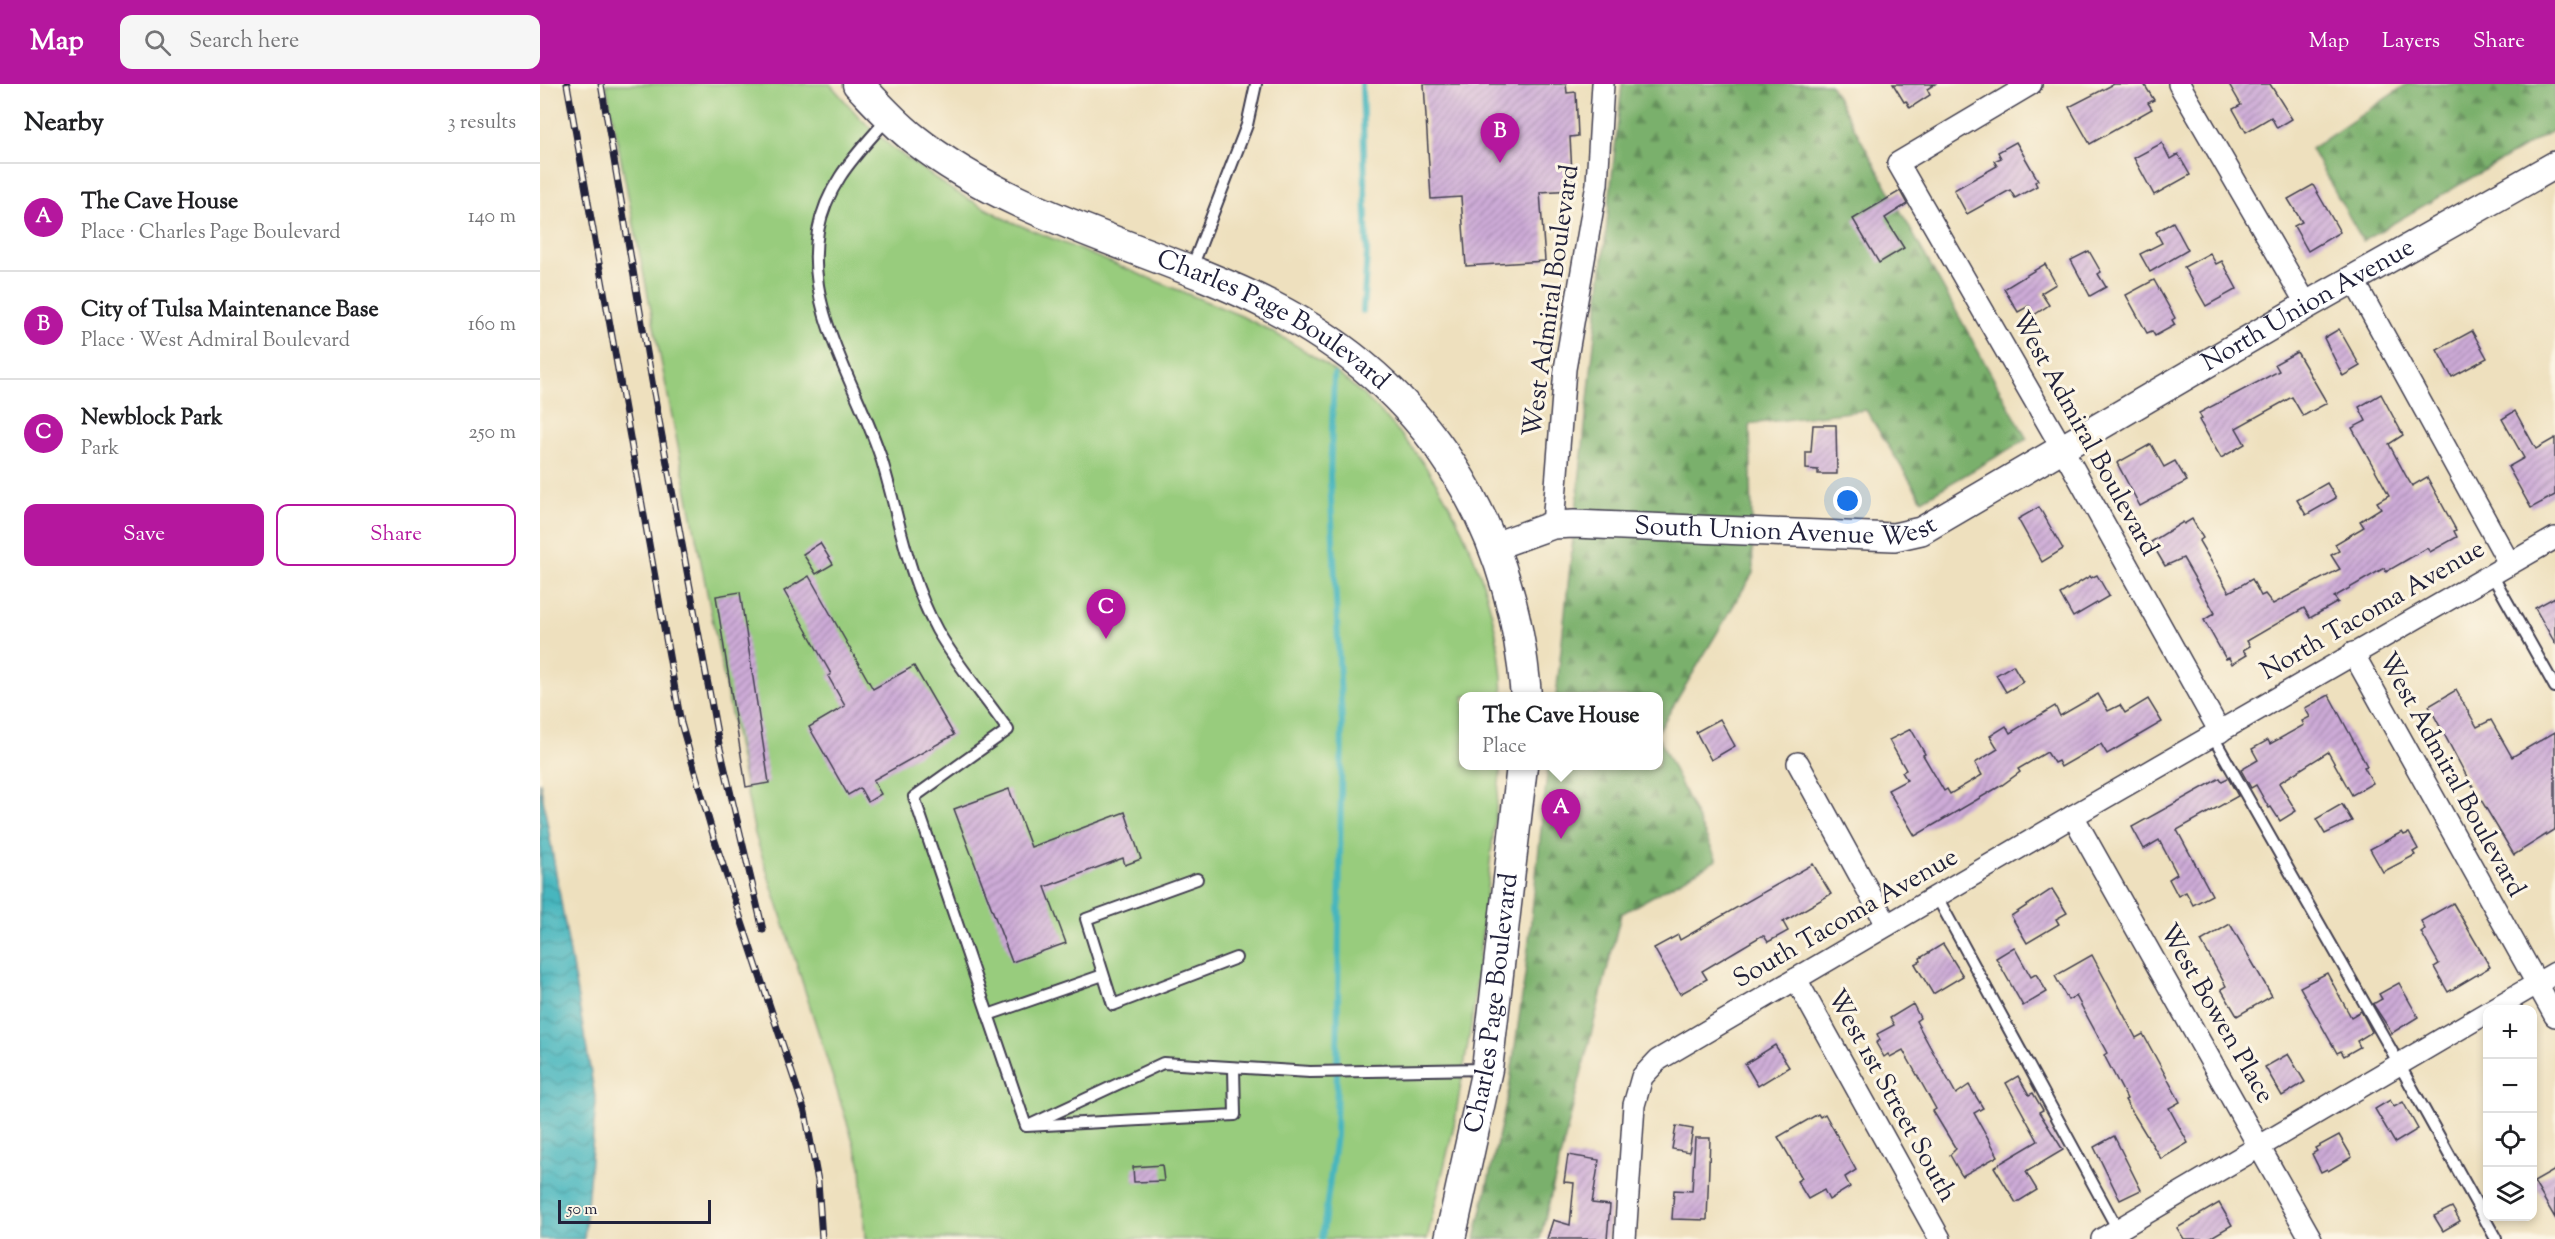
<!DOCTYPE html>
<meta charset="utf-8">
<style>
body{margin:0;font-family:"Sorts Mill Goudy",serif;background:#f6f6f6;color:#202124}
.controls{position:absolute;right:18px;bottom:18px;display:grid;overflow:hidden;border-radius:12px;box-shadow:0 3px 9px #0003}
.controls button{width:54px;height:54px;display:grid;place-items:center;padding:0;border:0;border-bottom:2px solid #e0e0e0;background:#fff;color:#202124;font:30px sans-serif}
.scale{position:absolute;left:18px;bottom:15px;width:153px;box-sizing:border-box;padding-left:6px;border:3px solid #22223b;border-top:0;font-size:16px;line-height:21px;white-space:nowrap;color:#22223b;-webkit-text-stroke:4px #fcf5e5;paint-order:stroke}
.you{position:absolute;left:1308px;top:417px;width:21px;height:21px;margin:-15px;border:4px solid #fff;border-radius:50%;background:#1a73e8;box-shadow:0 0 0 9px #1a73e833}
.badge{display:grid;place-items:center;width:39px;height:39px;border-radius:50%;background:#b5179e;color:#fff;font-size:20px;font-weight:700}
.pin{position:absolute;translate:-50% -50px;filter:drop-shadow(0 2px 3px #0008)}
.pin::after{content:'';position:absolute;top:32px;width:21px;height:18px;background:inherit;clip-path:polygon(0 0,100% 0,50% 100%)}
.popup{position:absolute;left:919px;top:608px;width:204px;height:78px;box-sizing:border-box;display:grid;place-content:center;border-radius:12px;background:#fff;filter:drop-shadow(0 2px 4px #0005);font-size:20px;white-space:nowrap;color:#757577}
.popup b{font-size:22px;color:#202124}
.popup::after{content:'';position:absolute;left:50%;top:100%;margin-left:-12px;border:12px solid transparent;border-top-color:#fff}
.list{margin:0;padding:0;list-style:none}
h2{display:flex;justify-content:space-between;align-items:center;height:78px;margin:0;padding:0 24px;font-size:26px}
h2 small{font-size:20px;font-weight:400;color:#757577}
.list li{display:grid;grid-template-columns:39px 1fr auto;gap:18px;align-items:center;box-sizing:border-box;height:108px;padding:0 24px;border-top:2px solid #e0e0e0}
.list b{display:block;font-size:22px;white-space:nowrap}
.list p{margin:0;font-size:20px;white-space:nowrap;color:#757577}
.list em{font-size:20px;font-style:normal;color:#757577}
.actions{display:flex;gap:12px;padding:18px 24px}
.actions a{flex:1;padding:14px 0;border:2px solid #b5179e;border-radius:12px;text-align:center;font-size:21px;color:#b5179e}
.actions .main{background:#b5179e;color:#fff}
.icon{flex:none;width:33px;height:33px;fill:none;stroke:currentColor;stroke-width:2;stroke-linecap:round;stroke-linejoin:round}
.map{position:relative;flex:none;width:2015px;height:1155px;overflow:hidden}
header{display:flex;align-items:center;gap:36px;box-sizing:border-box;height:84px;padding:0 30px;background:#b5179e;color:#fff}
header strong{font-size:28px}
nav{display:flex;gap:33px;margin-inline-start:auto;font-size:21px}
.search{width:420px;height:54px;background:#f6f6f6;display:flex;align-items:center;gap:15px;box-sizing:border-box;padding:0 21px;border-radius:12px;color:#757577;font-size:22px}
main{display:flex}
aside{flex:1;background:#fff}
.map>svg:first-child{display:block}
.forest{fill:url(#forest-firs);stroke:#4e6954;stroke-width:1.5}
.park{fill:#98cc7d;stroke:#5d775c;stroke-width:1.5}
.water{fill:url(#water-waves);stroke:#346c7c;stroke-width:1.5}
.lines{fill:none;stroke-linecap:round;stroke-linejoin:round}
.stream{stroke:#46b6be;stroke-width:6}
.building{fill:url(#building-hatch)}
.service-casing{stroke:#413e4f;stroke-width:14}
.minor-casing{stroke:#413e4f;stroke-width:24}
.tertiary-casing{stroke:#413e4f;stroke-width:30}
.secondary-casing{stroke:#413e4f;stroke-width:33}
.service{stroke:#fff;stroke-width:10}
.minor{stroke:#fff;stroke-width:21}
.tertiary{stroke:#fff;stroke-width:27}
.secondary{stroke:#fff;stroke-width:30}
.rail-casing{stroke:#22223b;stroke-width:7}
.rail{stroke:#fcf5e5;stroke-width:4.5;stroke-dasharray:14;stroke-linecap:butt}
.labels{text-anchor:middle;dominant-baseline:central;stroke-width:6;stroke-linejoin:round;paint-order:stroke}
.street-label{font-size:26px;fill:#22223b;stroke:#fcf5e5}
</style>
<header>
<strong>Map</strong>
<div class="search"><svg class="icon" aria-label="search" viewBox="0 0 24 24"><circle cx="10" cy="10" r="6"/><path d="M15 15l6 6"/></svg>Search here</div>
<nav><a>Map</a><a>Layers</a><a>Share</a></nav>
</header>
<main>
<aside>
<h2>Nearby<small>3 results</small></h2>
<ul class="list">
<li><span class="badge">A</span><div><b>The Cave House</b><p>Place · Charles Page Boulevard</p></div><em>140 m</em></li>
<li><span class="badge">B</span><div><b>City of Tulsa Maintenance Base</b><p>Place · West Admiral Boulevard</p></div><em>160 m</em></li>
<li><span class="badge">C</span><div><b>Newblock Park</b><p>Park</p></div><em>250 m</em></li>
</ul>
<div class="actions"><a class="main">Save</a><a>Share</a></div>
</aside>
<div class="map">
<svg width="2015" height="1155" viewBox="0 0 2015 1155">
<defs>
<pattern id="forest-firs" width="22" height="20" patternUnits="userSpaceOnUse" patternTransform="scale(1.5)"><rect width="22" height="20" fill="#7ab06c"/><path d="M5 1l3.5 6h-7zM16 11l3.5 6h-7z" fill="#648f5a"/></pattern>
<pattern id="water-waves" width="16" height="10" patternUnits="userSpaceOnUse" patternTransform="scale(1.5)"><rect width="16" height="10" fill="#46b6be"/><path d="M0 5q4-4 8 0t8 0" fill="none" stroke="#3a949c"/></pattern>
<pattern id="building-hatch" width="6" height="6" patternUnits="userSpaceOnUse" patternTransform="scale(1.5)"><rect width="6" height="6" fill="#cdabd7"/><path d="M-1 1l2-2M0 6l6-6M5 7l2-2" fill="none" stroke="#a68bb0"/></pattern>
</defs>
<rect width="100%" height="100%" fill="#fcf5e5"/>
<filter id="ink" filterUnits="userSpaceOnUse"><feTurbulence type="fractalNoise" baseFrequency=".0167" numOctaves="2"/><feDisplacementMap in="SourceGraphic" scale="12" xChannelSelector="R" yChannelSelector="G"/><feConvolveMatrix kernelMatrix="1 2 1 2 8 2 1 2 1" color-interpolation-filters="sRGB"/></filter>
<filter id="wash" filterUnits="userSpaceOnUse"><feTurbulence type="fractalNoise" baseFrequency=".008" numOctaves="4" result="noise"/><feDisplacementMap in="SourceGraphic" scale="24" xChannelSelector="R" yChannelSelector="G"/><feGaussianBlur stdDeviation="1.35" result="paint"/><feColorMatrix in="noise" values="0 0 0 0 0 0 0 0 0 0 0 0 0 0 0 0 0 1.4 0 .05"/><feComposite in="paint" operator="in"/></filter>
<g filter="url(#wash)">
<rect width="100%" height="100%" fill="#eee0be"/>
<g class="forest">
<polygon points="1082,0 1290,0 1487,355 1382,416 1326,326 1210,340 1213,489 1119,646 1118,612 1016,612"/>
<polygon points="1867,0 2015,0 2015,45 1823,157 1771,65"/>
<polygon points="1119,654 1177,776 1081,830 1000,1155 935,1155 969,1006 985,891 1008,682 1118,682"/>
</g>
<path class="park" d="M66 0H290L319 33 355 66 414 107 467 136 699 231C743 252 786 277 822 310 906 386 959 499 963 612H924V682H961L932 936 914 1041 887 1155H325L321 1082 215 750Z"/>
<polygon class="water" points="0,698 56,1018 44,1155 0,1155"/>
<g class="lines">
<g class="stream">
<polyline points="822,0 827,169 823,227"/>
<polyline points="782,1155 796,1051 802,639 790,393 794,291"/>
</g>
</g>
<g id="blocks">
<g class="building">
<polygon points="884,0 1026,0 1027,9 1036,8 1038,52 1030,53 1033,106 1000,108 1005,177 926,182 921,113 891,115"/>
<polygon points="1353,0 1395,0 1387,5 1390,11 1370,24 1366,17 1364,18"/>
<polygon points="1574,0 1604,0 1614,16 1608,19 1612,25 1550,60 1529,23"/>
<polygon points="1689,0 1730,0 1752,35 1737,44 1731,33 1706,48 1693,25 1701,21"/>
<polygon points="1476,58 1498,96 1495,98 1497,102 1475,114 1470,106 1427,130 1414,106 1457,82 1454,77 1461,74 1458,68"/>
<polygon points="1622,59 1630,75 1638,70 1650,91 1614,111 1594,74"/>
<polygon points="1773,101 1800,148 1768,167 1754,142 1762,138 1748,115"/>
<polygon points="1360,107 1367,120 1345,134 1364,164 1339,179 1313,135"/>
<polygon points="1633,138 1648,166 1610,188 1600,170 1622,159 1616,148"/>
<polygon points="1549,167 1561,188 1558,190 1566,203 1550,212 1531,176"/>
<polygon points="1670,169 1676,180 1682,177 1697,205 1666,222 1644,183"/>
<polygon points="1505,180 1516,200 1501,209 1509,221 1494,231 1489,222 1478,228 1464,205"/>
<polygon points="1614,196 1635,234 1632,236 1635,241 1615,252 1612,247 1607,249 1586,211"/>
<polygon points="1799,245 1820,282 1803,292 1784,254"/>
<polygon points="1932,247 1947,274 1912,293 1897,266"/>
<polygon points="1757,268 1787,319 1763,332 1752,313 1696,344 1705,360 1681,374 1659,336 1662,335 1659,329 1739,287 1735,280"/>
<polygon points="1841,310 1863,351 1849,360 1866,392 1872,402 1887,393 1916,446 1914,447 1917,453 1890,468 1887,464 1846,488 1844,484 1794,513 1798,518 1770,534 1764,524 1707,557 1710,562 1703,566 1707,571 1692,580 1689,574 1686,575 1664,536 1675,529 1643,474 1625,482 1611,458 1643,438 1644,440 1652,435 1663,454 1659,457 1689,508 1712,495 1721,512 1725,510 1733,520 1800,485 1791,471 1799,467 1795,460 1824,443 1820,437 1841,424 1837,418 1849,411 1812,344 1826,337 1819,323"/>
<polygon points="1975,327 1996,365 2015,354 2015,411 1991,424 1968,383 1984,374 1962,335"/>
<polygon points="1273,341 1296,341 1297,390 1278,390 1278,386 1266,385 1266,368 1271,368"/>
<polygon points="1611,360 1624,383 1635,377 1647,397 1600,422 1577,379"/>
<polygon points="1787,399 1796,414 1766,431 1757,416"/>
<polygon points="1499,423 1523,465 1502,478 1478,435"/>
<polygon points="280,459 293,480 276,490 263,470"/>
<polygon points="1557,491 1569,512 1533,533 1520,510 1550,492 1551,494"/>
<polygon points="269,492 333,605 374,582 414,651 333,696 341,710 328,718 320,704 308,711 269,643 305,622 288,592 291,590 244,507"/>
<polygon points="200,508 229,699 206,703 176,512"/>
<polygon points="2015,513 2015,559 1995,524"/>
<polygon points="1473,581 1483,598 1466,608 1456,591"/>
<polygon points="1916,606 1937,643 1951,636 1972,673 2015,648 2015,745 1974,771 1926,691 1889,622"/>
<polygon points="1558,610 1568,627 1580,621 1585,629 1608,615 1622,638 1567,670 1561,660 1521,683 1518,677 1514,679 1507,668 1478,685 1480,688 1462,701 1375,752 1348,706 1367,696 1362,688 1366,686 1349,656 1371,645 1385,670 1383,671 1404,707 1407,705 1410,710 1442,691 1435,679 1458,665 1450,652 1466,642 1470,649 1515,622 1520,632"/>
<polygon points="1789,611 1827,682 1824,683 1833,699 1812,711 1788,668 1739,699 1756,727 1740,737 1731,723 1729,724 1716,701 1711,704 1701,686 1718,676 1712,665 1728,656 1730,660 1764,641 1762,637 1770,633 1765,624"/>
<polygon points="1180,635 1195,662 1171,676 1156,648"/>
<polygon points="1680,694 1682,697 1688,694 1698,712 1637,746 1672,811 1653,821 1646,808 1638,812 1629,795 1637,790 1619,756 1604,765 1592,743"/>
<polygon points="469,705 491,763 585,728 601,775 585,781 583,774 505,803 526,859 472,878 414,725"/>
<polygon points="1802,720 1812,737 1785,750 1776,735"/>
<polygon points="1862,748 1864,751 1869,749 1878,765 1873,768 1875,771 1843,788 1830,765"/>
<polygon points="1273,780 1291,810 1243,838 1248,847 1228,858 1224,852 1221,852 1162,887 1167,895 1140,910 1114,864 1138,851 1140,856"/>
<polygon points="1512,805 1527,829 1516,835 1519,840 1487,859 1471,832"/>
<polygon points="1913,819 1950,883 1908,908 1894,883 1899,880 1881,848 1885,845 1881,837"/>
<polygon points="1690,840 1732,912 1697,932 1681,905 1686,902 1661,857"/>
<polygon points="1403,860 1423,892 1393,910 1375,880 1381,877 1380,874"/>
<polygon points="1474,863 1491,893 1496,890 1507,908 1483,922 1456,874"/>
<polygon points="1552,871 1596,954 1603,950 1640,1018 1629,1024 1648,1059 1621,1075 1585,1016 1587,1015 1564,971 1567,969 1536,912 1528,916 1515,892"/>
<polygon points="1787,889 1811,933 1821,927 1832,948 1817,957 1820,963 1804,972 1801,967 1797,969 1760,903"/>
<polygon points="1859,899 1878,933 1852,949 1833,920 1842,915 1839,910"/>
<polygon points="1373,920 1380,934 1376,937 1416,1010 1429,1001 1443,1024 1434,1029 1458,1072 1422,1092 1410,1071 1416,1065 1393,1027 1396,1025 1363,966 1350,973 1348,970 1344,973 1336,959 1340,956 1337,950 1354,941 1350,934"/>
<polygon points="1235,961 1249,983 1218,1002 1205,980"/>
<polygon points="1748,970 1765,998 1742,1012 1725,983"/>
<polygon points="1478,992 1489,1011 1493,1009 1503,1026 1499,1028 1523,1066 1486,1088 1497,1106 1476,1119 1454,1083 1498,1057 1466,999"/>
<polygon points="1850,1016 1854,1023 1863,1018 1878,1045 1855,1059 1835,1025"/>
<polygon points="1278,1030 1280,1033 1285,1030 1316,1086 1305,1093 1310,1103 1289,1116 1284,1106 1268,1115 1257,1097 1262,1094 1238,1053"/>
<polygon points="1136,1042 1153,1045 1149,1068 1132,1065"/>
<polygon points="1799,1051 1812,1073 1788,1087 1787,1085 1781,1088 1772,1070 1777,1067 1775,1064"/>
<polygon points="1574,1052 1601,1106 1580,1116 1554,1063"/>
<polygon points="1155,1054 1170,1054 1167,1136 1132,1135 1134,1106 1152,1107"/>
<polygon points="1028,1071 1059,1076 1052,1119 1070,1121 1067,1155 1007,1155 1013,1136 1030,1141 1034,1099 1024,1098"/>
<polygon points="622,1081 624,1097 594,1098 593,1083"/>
<polygon points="2015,1086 2015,1134 1994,1098"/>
<polygon points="1679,1119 1692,1141 1668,1155 1644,1155 1637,1144"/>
<polygon points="1912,1123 1920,1137 1903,1147 1894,1132"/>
</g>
</g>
</g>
<g filter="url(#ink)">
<use href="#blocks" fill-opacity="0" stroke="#413e4f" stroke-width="1.5"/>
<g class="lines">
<g class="service-casing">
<g id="service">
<path d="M349 33C318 69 287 98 278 147 264 228 319 303 342 377 359 434 368 493 397 546 417 581 445 613 468 646L374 713 486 1042 695 1031 694 984"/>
<polyline points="651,186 707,41 716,0"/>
<polyline points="1951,489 2015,603"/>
<polyline points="1672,651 1850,964 1956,1155"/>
<polyline points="657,795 546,835 573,921 696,874"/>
<polyline points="1397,813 1583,1155"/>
<polyline points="448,931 563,891"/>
<polyline points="492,1040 623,979 770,988 946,985"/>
</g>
</g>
<g class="minor-casing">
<g id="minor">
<polyline points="1491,0 1358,79 1522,364 1680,648"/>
<polyline points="1639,0 1767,221"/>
<polyline points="1813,195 1969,479"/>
<polyline points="1013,441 1025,285 1057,100 1063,0"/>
<polyline points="1813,569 2015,932"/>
<polyline points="1258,679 1347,841"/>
<polyline points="1533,732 1771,1155"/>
<polyline points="1256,895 1400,1155"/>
<polyline points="1952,926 2015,889"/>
<polyline points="1085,1155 1094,1021 1102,993 1118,976 1533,732 2015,454"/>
<polyline points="1562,1155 1948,928"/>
</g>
</g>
<g class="tertiary-casing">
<g id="tertiary">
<path id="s1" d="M952 463 1013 441 1034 440 1354 453 1381 447 1767 221 2015 81"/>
</g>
</g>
<g class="secondary-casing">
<g id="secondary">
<path id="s2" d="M318 0C336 19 353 38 373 54 478 137 614 163 731 222 887 301 973 440 986 612"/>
<path id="s3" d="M910 1155 947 985 982 682"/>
</g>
</g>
<use href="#service" class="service"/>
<use href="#minor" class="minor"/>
<use href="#tertiary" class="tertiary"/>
<use href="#secondary" class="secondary"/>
<g class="rail-casing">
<g id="rail">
<polyline points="27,0 141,639 174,754 265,1028 278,1097 282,1155"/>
<polyline points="61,0 114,309 179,660 223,846"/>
</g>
</g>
<use href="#rail" class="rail"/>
</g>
</g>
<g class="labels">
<g class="street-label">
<text transform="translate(1012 217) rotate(-82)">West Admiral Boulevard</text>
<text stroke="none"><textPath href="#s1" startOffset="882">North Union Avenue</textPath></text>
<text stroke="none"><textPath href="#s2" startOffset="482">Charles Page Boulevard</textPath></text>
<text transform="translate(1544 350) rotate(61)">West Admiral Boulevard</text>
<text stroke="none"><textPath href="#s1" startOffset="298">South Union Avenue West</textPath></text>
<text transform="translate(1833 527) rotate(-30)">North Tacoma Avenue</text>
<text transform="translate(1911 691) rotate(61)">West Admiral Boulevard</text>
<text transform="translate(1306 835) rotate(-30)">South Tacoma Avenue</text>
<text stroke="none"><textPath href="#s3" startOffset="240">Charles Page Boulevard</textPath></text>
<text transform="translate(1676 930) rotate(60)">West Bowen Place</text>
<text transform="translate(1351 1012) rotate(61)">West 1st Street South</text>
</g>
</g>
</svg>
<div class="controls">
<button>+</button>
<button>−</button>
<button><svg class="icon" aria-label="locate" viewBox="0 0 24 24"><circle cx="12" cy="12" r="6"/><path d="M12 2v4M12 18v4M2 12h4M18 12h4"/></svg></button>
<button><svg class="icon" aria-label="layers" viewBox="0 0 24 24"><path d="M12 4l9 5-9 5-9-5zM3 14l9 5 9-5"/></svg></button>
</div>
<div class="scale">50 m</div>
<div class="you"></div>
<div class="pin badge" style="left:1021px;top:755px">A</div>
<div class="popup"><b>The Cave House</b>Place</div>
<div class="pin badge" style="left:960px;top:79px">B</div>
<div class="pin badge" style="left:566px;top:555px">C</div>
</div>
</main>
